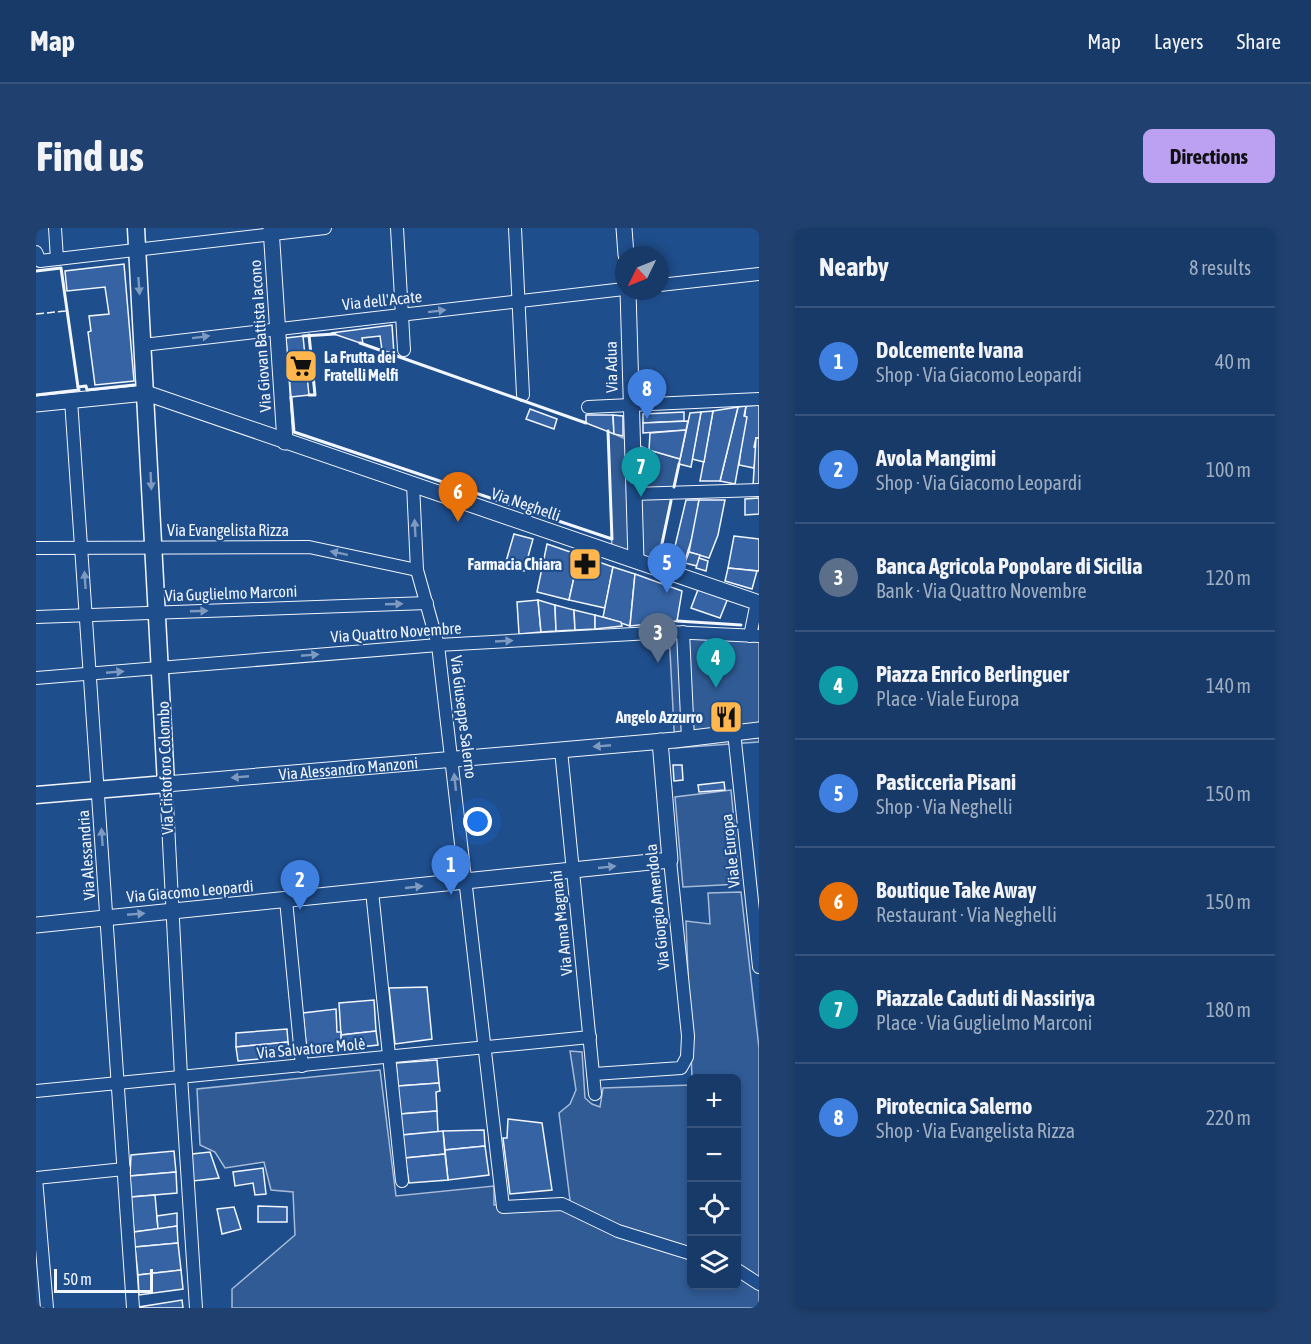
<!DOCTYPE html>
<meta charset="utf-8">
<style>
body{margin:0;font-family:"Asap Condensed",sans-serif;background:#20416f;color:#f1f3f6}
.controls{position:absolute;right:18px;bottom:18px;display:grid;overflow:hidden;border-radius:9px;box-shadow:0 3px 9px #0003}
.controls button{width:54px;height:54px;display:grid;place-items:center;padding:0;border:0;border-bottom:2px solid #36547d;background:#173a69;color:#f1f3f6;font:30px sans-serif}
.compass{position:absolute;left:579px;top:18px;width:54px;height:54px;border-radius:50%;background:#173a69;box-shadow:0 3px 9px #0003;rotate:227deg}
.scale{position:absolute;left:18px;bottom:15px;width:99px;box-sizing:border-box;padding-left:6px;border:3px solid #f2f6ff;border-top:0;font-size:16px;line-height:21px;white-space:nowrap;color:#f2f6ff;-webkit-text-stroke:4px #1f4e8c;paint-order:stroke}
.you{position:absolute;left:442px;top:594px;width:21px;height:21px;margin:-15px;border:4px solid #fff;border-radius:50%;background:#1a73e8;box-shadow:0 0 0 9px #1a73e833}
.badge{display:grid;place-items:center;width:39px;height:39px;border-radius:50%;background:#bca0f2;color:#fff;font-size:20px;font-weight:700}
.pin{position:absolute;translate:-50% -50px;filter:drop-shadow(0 2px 3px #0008)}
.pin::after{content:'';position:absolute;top:32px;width:21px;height:18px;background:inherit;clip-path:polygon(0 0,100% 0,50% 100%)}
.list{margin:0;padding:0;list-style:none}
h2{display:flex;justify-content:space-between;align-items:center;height:78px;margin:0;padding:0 24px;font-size:26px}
h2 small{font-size:20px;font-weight:400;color:#9eadc0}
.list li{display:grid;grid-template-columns:39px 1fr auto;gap:18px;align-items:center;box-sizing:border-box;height:108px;padding:0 24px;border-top:2px solid #36547d}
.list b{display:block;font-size:22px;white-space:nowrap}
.list p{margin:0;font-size:20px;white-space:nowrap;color:#9eadc0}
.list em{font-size:20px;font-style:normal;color:#9eadc0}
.icon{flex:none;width:33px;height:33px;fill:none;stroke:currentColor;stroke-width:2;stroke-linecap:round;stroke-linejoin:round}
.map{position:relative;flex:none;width:723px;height:1080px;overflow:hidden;border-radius:9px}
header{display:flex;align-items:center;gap:36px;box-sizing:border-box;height:84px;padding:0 30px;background:#173a69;border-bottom:2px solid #36547d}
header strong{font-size:28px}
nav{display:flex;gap:33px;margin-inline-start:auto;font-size:21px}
.intro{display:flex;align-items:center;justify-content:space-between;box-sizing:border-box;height:144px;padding:0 36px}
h1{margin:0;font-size:42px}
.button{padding:15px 27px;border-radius:9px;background:#bca0f2;color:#111;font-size:21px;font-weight:700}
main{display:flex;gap:36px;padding:0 36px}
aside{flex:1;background:#173a69;border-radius:9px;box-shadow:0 3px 9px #0003}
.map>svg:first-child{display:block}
.built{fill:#305b95;stroke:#a8bbd7;stroke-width:1.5}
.building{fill:#3563a3;stroke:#f2f6ff;stroke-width:1.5}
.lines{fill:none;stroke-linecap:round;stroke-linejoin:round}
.minor-casing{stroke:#f2f6ff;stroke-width:14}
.tertiary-casing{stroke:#f2f6ff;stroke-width:17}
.secondary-casing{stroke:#f2f6ff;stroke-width:19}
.minor{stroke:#1f4e8c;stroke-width:12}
.tertiary{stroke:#1f4e8c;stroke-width:15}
.secondary{stroke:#1f4e8c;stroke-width:16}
.fence{stroke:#f2f6ff;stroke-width:1.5;stroke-dasharray:8 3;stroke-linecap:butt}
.wall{stroke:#f2f6ff;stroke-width:3}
.oneway{fill:#7e9ac0}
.labels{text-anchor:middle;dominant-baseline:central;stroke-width:4.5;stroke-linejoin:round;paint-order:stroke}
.street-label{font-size:16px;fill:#f2f6ff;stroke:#1f4e8c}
.poi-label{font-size:16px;font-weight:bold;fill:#f2f6ff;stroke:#1f4e8c;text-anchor:end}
</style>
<header>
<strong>Map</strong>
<nav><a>Map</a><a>Layers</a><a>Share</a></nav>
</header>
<div class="intro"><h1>Find us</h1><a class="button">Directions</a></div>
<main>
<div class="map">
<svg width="723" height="1080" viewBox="0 0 723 1080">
<rect width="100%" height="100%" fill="#1f4e8c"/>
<g class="built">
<polygon points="572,203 613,222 644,231 621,339 576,324"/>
<polygon points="723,375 723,514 639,520 633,404 714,408"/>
<polygon points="695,562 704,656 647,659 639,569"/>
<polygon points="705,664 723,820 723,1080 196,1080 196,1061 259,1007 257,964 235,962 228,934 189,940 179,924 164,917 161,861 344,842 360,968 458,958 458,977 534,972 523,885 534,876 540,862 534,823 546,824 549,870 556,876 564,879 567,860 655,857 656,1058 700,1058 700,850 656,850 650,693 674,696 672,665"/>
</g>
<g class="building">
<polygon points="88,36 98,153 59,157 52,104 55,103 53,88 73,86 69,59 31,63 29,43"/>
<polygon points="356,97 358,126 346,122 344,108 326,110 327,116 295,105"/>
<polygon points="267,108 273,167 255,169 250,110"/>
<polygon points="723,177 723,210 720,210 718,219 721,220 718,240 703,237 710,178"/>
<polygon points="710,178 708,188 711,189 699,256 684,253 702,179"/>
<polygon points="702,179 684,253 664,253 677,183"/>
<polygon points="494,181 521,191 518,201 490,191"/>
<polygon points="677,183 668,234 656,231 665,184"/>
<polygon points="648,184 648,193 607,195 607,186"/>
<polygon points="665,184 655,239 643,236 654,185"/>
<polygon points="550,187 577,187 578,206 550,195"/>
<polygon points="577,187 587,188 587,208 578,206"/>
<polygon points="652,193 650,202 607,205 607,195"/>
<polygon points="650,202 644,231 613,222 614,205"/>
<polygon points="720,210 723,210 723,258 717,258"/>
<polygon points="723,270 723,286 709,287 709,271"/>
<polygon points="650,272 663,272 659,301 647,338 635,335"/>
<polygon points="663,272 689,272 682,307 673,330 653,324"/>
<polygon points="478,306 497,311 488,343 469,337"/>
<polygon points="698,308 723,311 723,343 692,340"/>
<polygon points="511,316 543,327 533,372 501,364"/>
<polygon points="653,324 664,327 661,338 649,335"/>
<polygon points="543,327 577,339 569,380 533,372"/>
<polygon points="663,330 672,333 670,343 660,340"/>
<polygon points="577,339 599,346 594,398 567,389"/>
<polygon points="692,340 721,343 716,361 689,353"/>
<polygon points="599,346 646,363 641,393 594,398"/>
<polygon points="663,359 692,370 684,390 655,380"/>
<polygon points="502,372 505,404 483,406 481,374"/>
<polygon points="502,372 519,377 520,403 505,404"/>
<polygon points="519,377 538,382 539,402 520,403"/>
<polygon points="538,382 559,387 559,401 539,402"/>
<polygon points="559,387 585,394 586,398 559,401"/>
<polygon points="637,537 646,537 647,552 638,553"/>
<polygon points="688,554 689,562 663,564 662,557"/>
<polygon points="391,759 396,811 359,816 353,760"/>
<polygon points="338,772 340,803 305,807 303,775"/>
<polygon points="300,781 301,804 305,804 306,821 271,826 267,785"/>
<polygon points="251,801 252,814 200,819 200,805"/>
<polygon points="340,803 342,817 306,821 305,807"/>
<polygon points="252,814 254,828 202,833 200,819"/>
<polygon points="401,832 403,855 362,858 360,835"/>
<polygon points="403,855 404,863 400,864 401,883 364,886 362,858"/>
<polygon points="401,883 402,904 366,907 364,886"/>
<polygon points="472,891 506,895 516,962 474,966 467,910 471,910"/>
<polygon points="448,902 449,918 409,922 407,903"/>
<polygon points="407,903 409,926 369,930 366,907"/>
<polygon points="449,918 453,947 412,952 409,922"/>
<polygon points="138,923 140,944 94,948 95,927"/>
<polygon points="174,924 183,950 157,953 156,926"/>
<polygon points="409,926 412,952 373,955 369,930"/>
<polygon points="227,940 230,966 219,967 217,955 199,958 197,944"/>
<polygon points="140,944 141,965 95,969 94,948"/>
<polygon points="119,967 122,1001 98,1004 95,969"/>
<polygon points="222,978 251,979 251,994 222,994"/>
<polygon points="198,979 205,1001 186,1006 181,981"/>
<polygon points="141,985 141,998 122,1001 121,988"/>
<polygon points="141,998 142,1015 99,1019 98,1004"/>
<polygon points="142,1015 145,1042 102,1047 99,1019"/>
<polygon points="145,1042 147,1061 103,1067 102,1047"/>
<polygon points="146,1072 147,1080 103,1080 103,1079"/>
</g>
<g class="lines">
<g class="minor-casing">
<g id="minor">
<polyline points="19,0 21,31"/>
<polyline points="361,0 368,122"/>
<polyline points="479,0 487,167"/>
<polyline points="0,24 4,33 289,0"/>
<polyline points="624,57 723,46"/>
<polyline points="107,117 588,61"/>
<polyline points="35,172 97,1080"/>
<polyline points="552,179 723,171"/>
<polyline points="377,256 381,342 402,417 467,979 526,976 582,1003 656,1026"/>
<polyline points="597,266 723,262"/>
<polyline points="0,320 273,319 381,342"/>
<polyline points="0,389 391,375"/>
<polyline points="647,404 652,511"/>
<polyline points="714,408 721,374"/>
<polyline points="0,450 402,417 633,404 723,408"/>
<polyline points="698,504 723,739"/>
<polyline points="525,522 559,866"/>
<polyline points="130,556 145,848 160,1080"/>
<polyline points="336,663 366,953"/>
<polyline points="250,672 266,838"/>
<polyline points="558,846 645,840 651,829 652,808 634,632"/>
<polyline points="0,863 554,809"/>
<polyline points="0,950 11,1080"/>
<polyline points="0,950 88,941"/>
<polyline points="700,1041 723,1056"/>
</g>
</g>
<g class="tertiary-casing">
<g id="tertiary">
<polyline points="235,0 249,214"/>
<polyline points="588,0 590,27"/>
<polyline points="592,63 600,332"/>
<polyline points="0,176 110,165 723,375"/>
<path id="s1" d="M130 556 639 512 723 502"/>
<polyline points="0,697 634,632 624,513"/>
</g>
</g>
<g class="secondary-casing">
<polyline id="secondary" points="0,567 130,556 100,0"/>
</g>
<use href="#minor" class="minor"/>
<use href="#tertiary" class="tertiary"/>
<use href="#secondary" class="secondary"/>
<polyline class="fence" points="0,86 30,83"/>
<g class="wall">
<polyline points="0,43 25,40 42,159"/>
<polyline points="267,108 299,106"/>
<polyline points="324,115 550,195"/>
<polyline points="0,167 43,162 42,159 50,158 51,162 98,157"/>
<polyline points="273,167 279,167 273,107"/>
<polyline points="255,169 258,204 576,311 572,203"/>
<polyline points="638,259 643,236"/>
<polyline points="635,273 623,330 636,334"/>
<polyline points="641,393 705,397"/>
</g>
</g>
<defs><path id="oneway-solid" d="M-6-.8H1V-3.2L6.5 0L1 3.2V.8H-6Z" transform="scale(1.5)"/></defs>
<g class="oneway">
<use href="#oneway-solid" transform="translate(103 58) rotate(86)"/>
<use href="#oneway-solid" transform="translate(401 83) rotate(-7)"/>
<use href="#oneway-solid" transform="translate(165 109) rotate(-7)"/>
<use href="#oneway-solid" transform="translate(115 253) rotate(87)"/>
<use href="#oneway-solid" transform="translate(379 300) rotate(-93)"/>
<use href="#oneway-solid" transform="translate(303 325) rotate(-168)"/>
<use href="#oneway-solid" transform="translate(49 352) rotate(-94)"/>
<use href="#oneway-solid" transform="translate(358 376) rotate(-2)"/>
<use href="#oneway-solid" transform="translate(163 383) rotate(-2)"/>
<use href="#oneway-solid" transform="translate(468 413) rotate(-3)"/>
<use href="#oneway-solid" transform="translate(274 427) rotate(-5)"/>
<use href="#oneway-solid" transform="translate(79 444) rotate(-5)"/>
<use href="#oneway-solid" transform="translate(566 518) rotate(175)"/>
<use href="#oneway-solid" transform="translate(204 549) rotate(175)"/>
<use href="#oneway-solid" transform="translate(419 554) rotate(-96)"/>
<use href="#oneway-solid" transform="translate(66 609) rotate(-94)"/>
<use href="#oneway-solid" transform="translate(571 639) rotate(-6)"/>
<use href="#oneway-solid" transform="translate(378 659) rotate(-6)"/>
<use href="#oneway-solid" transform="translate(100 686) rotate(-5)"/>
</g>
<defs>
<g id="supermarket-square" transform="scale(1.725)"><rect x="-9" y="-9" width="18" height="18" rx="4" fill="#ffb74d" stroke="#1f4e8c"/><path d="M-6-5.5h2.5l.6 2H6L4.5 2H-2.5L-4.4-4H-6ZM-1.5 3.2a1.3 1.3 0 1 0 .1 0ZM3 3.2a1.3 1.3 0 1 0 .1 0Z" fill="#111"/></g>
<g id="pharmacy-square" transform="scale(1.725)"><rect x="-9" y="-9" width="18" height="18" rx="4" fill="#ffb74d" stroke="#1f4e8c"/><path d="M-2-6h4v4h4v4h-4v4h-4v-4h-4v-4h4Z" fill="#111"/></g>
<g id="restaurant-square" transform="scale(1.725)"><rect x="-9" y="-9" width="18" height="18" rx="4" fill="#ffb74d" stroke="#1f4e8c"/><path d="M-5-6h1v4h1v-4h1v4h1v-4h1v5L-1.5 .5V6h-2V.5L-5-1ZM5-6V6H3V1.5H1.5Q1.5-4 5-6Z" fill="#111"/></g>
</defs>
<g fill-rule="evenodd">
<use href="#supermarket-square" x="265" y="138"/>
<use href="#pharmacy-square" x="549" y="336"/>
<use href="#restaurant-square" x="690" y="489"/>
</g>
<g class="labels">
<g class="street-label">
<text transform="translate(346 72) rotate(-6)">Via dell'Acate</text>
<text transform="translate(224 108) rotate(-94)">Via Giovan Battista Iacono</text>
<text transform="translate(575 139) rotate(-91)">Via Adua</text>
<text transform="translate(490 276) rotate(19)">Via Neghelli</text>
<text x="192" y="302">Via Evangelista Rizza</text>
<text transform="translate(195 365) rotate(-2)">Via Guglielmo Marconi</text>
<text transform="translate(360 404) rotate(-4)">Via Quattro Novembre</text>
<text transform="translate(428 489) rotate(83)">Via Giuseppe Salerno</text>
<text stroke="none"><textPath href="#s1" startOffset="183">Via Alessandro Manzoni</textPath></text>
<text transform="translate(129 540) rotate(-92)">Via Cristoforo Colombo</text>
<text transform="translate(694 623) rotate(-96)">Viale Europa</text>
<text transform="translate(50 627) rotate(-94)">Via Alessandria</text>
<text transform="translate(154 663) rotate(-5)">Via Giacomo Leopardi</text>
<text transform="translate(621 679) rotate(-96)">Via Giorgio Amendola</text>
<text transform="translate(525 695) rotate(-96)">Via Anna Magnani</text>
<text transform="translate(275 820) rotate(-5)">Via Salvatore Molè</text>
</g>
<g class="poi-label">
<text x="288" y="129" text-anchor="start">La Frutta dei<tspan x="288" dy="18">Fratelli Melfi</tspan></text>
<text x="526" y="336">Farmacia Chiara</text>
<text x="667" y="489">Angelo Azzurro</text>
</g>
</g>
</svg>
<div class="controls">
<button>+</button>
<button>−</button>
<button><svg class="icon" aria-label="locate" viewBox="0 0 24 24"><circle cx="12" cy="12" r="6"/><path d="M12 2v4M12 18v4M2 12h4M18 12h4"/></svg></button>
<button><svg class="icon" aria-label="layers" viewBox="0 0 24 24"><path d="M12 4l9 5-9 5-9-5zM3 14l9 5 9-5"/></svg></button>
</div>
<svg class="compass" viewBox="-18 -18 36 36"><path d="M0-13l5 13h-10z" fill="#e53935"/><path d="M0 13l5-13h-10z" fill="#9eadc0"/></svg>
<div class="scale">50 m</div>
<div class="you"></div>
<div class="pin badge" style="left:415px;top:667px;background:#3f7fe0">1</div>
<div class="pin badge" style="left:264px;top:682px;background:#3f7fe0">2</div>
<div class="pin badge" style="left:622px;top:435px;background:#5c6f8a">3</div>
<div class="pin badge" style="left:680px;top:460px;background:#0f9aa8">4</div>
<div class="pin badge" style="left:631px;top:365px;background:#3f7fe0">5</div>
<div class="pin badge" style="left:422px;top:294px;background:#e8710a">6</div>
<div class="pin badge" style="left:605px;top:269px;background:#0f9aa8">7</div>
<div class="pin badge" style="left:611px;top:191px;background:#3f7fe0">8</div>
</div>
<aside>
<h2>Nearby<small>8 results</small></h2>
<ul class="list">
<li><span class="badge" style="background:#3f7fe0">1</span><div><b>Dolcemente Ivana</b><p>Shop · Via Giacomo Leopardi</p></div><em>40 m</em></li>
<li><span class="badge" style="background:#3f7fe0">2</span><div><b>Avola Mangimi</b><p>Shop · Via Giacomo Leopardi</p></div><em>100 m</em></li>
<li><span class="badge" style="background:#5c6f8a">3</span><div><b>Banca Agricola Popolare di Sicilia</b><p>Bank · Via Quattro Novembre</p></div><em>120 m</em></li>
<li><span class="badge" style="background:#0f9aa8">4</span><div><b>Piazza Enrico Berlinguer</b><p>Place · Viale Europa</p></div><em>140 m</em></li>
<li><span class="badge" style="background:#3f7fe0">5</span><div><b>Pasticceria Pisani</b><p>Shop · Via Neghelli</p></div><em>150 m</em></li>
<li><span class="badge" style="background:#e8710a">6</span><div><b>Boutique Take Away</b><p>Restaurant · Via Neghelli</p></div><em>150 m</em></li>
<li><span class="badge" style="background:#0f9aa8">7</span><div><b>Piazzale Caduti di Nassiriya</b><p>Place · Via Guglielmo Marconi</p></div><em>180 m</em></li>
<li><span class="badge" style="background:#3f7fe0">8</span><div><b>Pirotecnica Salerno</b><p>Shop · Via Evangelista Rizza</p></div><em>220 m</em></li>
</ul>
</aside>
</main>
